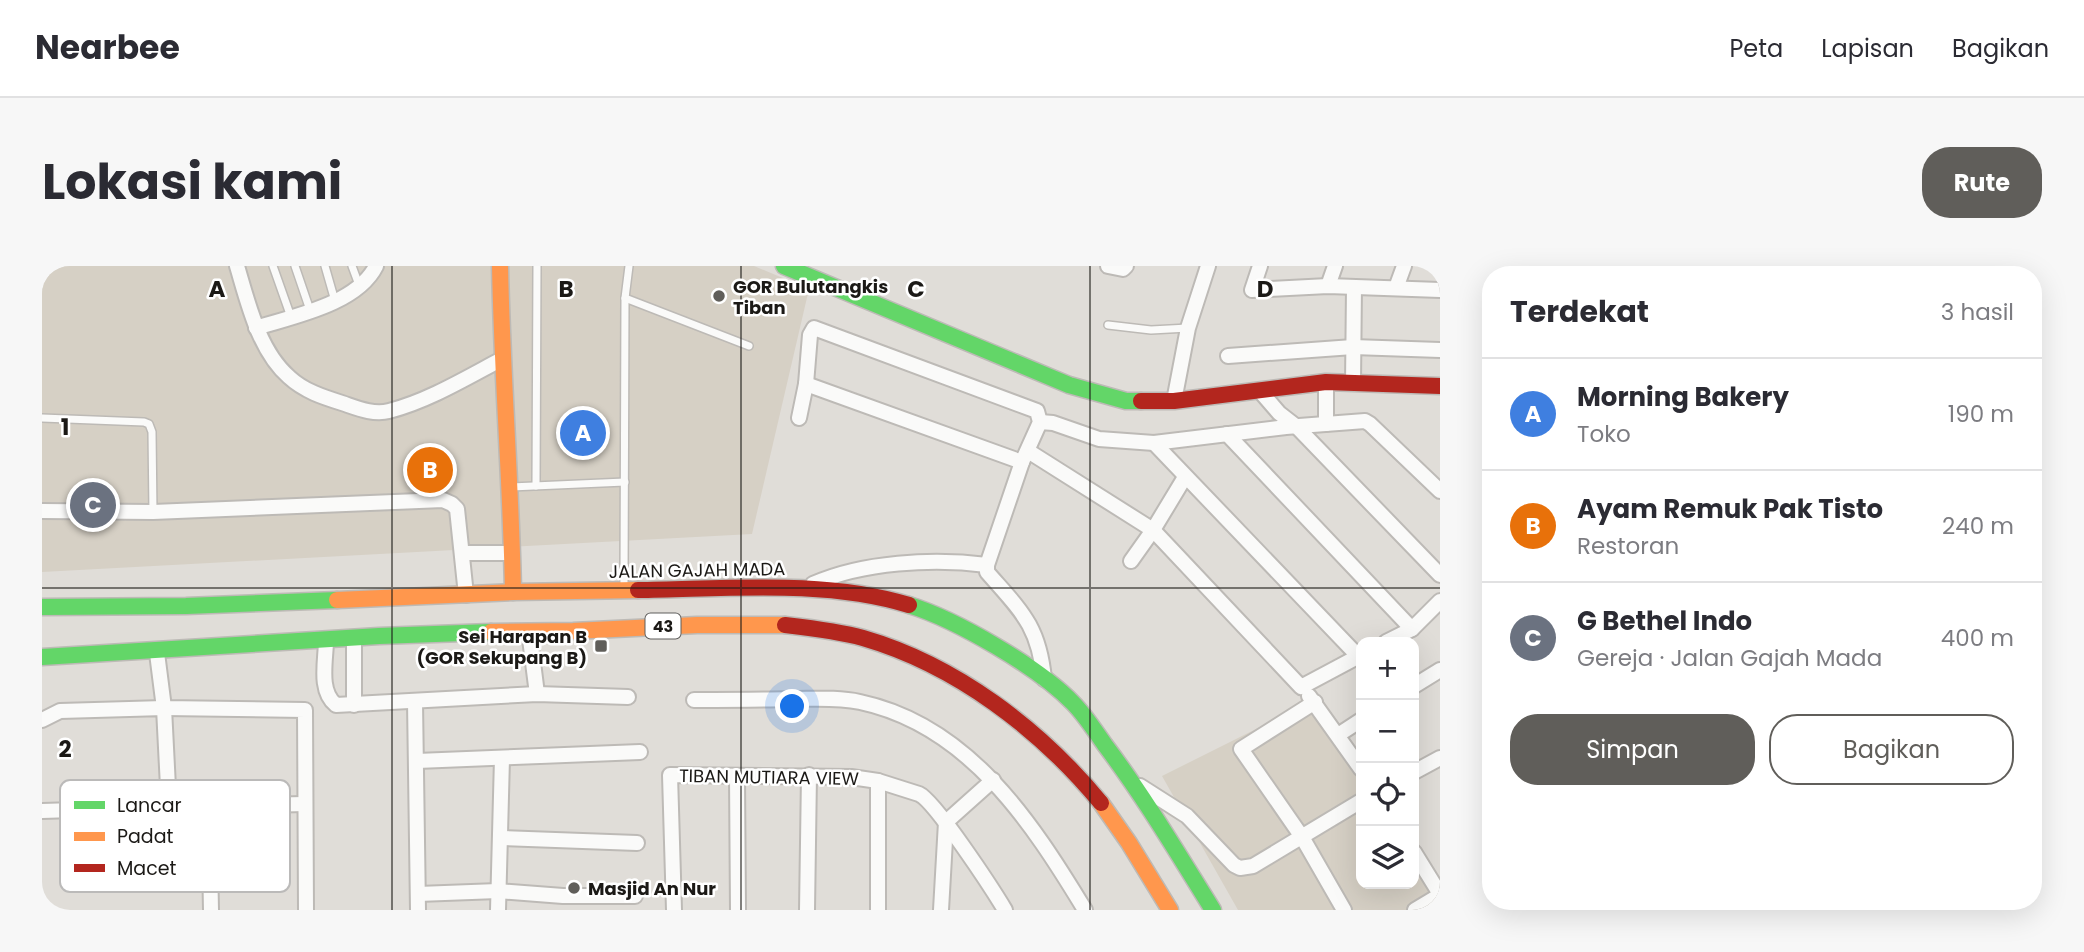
<!DOCTYPE html>
<html lang="id">
<meta charset="utf-8">
<style>
body{margin:0;font-family:Poppins,sans-serif;background:#f7f7f7;color:#2b2b33}
.controls{position:absolute;right:21px;bottom:21px;display:grid;overflow:hidden;border-radius:14px;box-shadow:0 7px 28px #0002}
.controls button{width:63px;height:63px;display:grid;place-items:center;padding:0;border:0;border-bottom:2px solid #e1e1e2;background:#fff;color:#2b2b33;font:35px sans-serif}
.you{position:absolute;left:751px;top:441px;width:24px;height:24px;margin:-18px;border:5px solid #fff;border-radius:50%;background:#1a73e8;box-shadow:0 0 0 10px #1a73e833}
.badge{display:grid;place-items:center;width:46px;height:46px;border-radius:50%;background:#605e5a;color:#fff;font-size:23px;font-weight:700}
.pin{position:absolute;translate:-50% -50%;border:4px solid #fff;box-shadow:0 2px 7px #0006}
.list{margin:0;padding:0;list-style:none}
h2{display:flex;justify-content:space-between;align-items:center;height:91px;margin:0;padding:0 28px;font-size:30px}
h2 small{font-size:23px;font-weight:400;color:#7c7c81}
.list li{display:grid;grid-template-columns:46px 1fr auto;gap:21px;align-items:center;box-sizing:border-box;height:112px;padding:0 28px;border-top:2px solid #e1e1e2}
.list b{display:block;font-size:26px;white-space:nowrap}
.list p{margin:0;font-size:23px;white-space:nowrap;color:#7c7c81}
.list em{font-size:23px;font-style:normal;color:#7c7c81}
.actions{display:flex;gap:14px;padding:21px 28px}
.actions a{flex:1;padding:16px 0;border:2px solid #605e5a;border-radius:28px;text-align:center;font-size:24px;color:#605e5a}
.actions .main{background:#605e5a;color:#fff}
.icon{flex:none;width:38px;height:38px;fill:none;stroke:currentColor;stroke-width:2;stroke-linecap:round;stroke-linejoin:round}
.map{position:relative;flex:none;width:1398px;height:644px;overflow:hidden;border-radius:28px}
header{display:flex;align-items:center;gap:42px;box-sizing:border-box;height:98px;padding:0 35px;background:#fff;border-bottom:2px solid #e1e1e2}
header strong{font-size:33px}
nav{display:flex;gap:38px;margin-inline-start:auto;font-size:24px}
.intro{display:flex;align-items:center;justify-content:space-between;box-sizing:border-box;height:168px;padding:0 42px}
h1{margin:0;font-size:49px}
.button{padding:18px 32px;border-radius:28px;background:#605e5a;color:#fff;font-size:24px;font-weight:700}
main{display:flex;gap:42px;padding:0 42px}
aside{flex:1;background:#fff;border-radius:28px;box-shadow:0 7px 28px #0002}
.map>svg:first-child{display:block}
.built{fill:#d6d0c5}
.lines{fill:none;stroke-linecap:round;stroke-linejoin:round}
.lane-casing{stroke:#bdbab6;stroke-width:10}
.street-casing{stroke:#bdbab6;stroke-width:18}
.fast-casing{stroke:#bdbab6;stroke-width:19}
.slow-casing{stroke:#bdbab6;stroke-width:19}
.jam-casing{stroke:#bdbab6;stroke-width:19}
.lane{stroke:#fafaf9;stroke-width:7}
.street{stroke:#fafaf9;stroke-width:14}
.fast{stroke:#63d668;stroke-width:16}
.slow{stroke:#ff974d;stroke-width:16}
.jam{stroke:#b3261e;stroke-width:16}
.grid{fill:none;stroke:#1b1916;stroke-width:2;stroke-opacity:0.55}
.poi-dot{fill:#605e5a;stroke:#fff;stroke-width:2.5}
.labels{text-anchor:middle;dominant-baseline:central;stroke-width:5;stroke-linejoin:round;paint-order:stroke}
.shield{fill:#fff;stroke:#5f5e5c;stroke-width:2}
.shield-label{font-size:16px;font-weight:bold;fill:#1b1916}
.poi-label{font-size:18px;font-weight:bold;fill:#1b1916;stroke:#fff;text-anchor:start}
.street-label{font-size:18px;fill:#1b1916;stroke:#fff}
.key{fill:#fff;stroke:#bbbab9;stroke-width:2}
.key-label{font-size:19px;fill:#1b1916}
.grid-label{font-size:23px;text-anchor:middle;font-weight:bold;fill:#1b1916;stroke:#fff;stroke-width:5;stroke-linejoin:round;paint-order:stroke}
</style>
<header>
<strong>Nearbee</strong>
<nav><a>Peta</a><a>Lapisan</a><a>Bagikan</a></nav>
</header>
<div class="intro"><h1>Lokasi kami</h1><a class="button">Rute</a></div>
<main>
<div class="map">
<svg width="1398" height="644" viewBox="0 0 1398 644">
<rect width="100%" height="100%" fill="#e0ddd8"/>
<g class="built">
<polygon points="0,0 712,0 767,23 710,268 0,306"/>
<polygon points="1272,434 1319,508 1319,618 1372,618 1372,589 1398,629 1398,644 1196,644 1120,510"/>
</g>
<g class="lines">
<g class="lane-casing">
<g id="lane">
<polyline points="231,0 249,51"/>
<polyline points="253,0 268,44"/>
<polyline points="283,0 293,35"/>
<polyline points="310,0 317,19"/>
<polyline points="583,32 707,80"/>
<polyline points="1066,59 1109,64 1146,62"/>
<polyline points="0,152 102,156 107,158 110,166 111,246"/>
<polyline points="494,220 495,0"/>
<polyline points="469,221 583,216"/>
<polyline points="582,317 583,32 587,0"/>
</g>
</g>
<g class="street-casing">
<g id="street">
<path d="M195 0C206 37 217 85 247 111 262 125 281 131 300 137 315 142 331 149 347 145 386 135 424 112 460 93"/>
<polyline points="1066,0 1081,3 1084,0"/>
<polyline points="1218,0 1210,24 1286,20 1398,24"/>
<polyline points="1286,20 1293,0"/>
<polyline points="1354,22 1362,0"/>
<path d="M214 62C252 50 315 38 334 0"/>
<polyline points="1186,90 1311,81 1398,84"/>
<polyline points="1311,117 1312,21"/>
<polyline points="764,118 980,196"/>
<polyline points="1218,125 1237,147 1255,161 1398,309"/>
<polyline points="1132,135 1146,62 1166,0"/>
<path d="M757 152 764 118 768 69 772 62 995 145 998 156 980 196 945 299V306C978 344 997 359 1002 413"/>
<polyline points="998,156 1011,157 1057,173 1112,177 1244,161 1323,155 1328,158 1398,225"/>
<polyline points="1284,158 1284,116"/>
<polyline points="1185,168 1370,363"/>
<polyline points="1112,177 1317,391"/>
<polyline points="986,185 1111,264 1259,421 1319,389"/>
<polyline points="0,245 111,246 401,234 410,238 415,243 424,329"/>
<polyline points="420,287 470,287"/>
<polyline points="1089,295 1111,264 1143,211"/>
<path d="M771 318C820 296 891 292 945 299"/>
<polyline points="487,365 495,428"/>
<polyline points="312,372 312,439"/>
<path d="M284 374C284 394 276 425 294 439L495 428 586 431"/>
<polyline points="1344,376 1370,363 1398,335"/>
<polyline points="115,387 122,442 263,444 264,644"/>
<polyline points="1372,420 1398,404"/>
<polyline points="1267,430 1319,503"/>
<path d="M652 434C684 434 716 434 749 433 772 433 795 431 818 436 926 459 989 555 1043 644"/>
<polyline points="373,436 376,644"/>
<polyline points="1273,436 1199,483 1260,571 1302,644"/>
<polyline points="0,454 18,445 122,442 127,541 263,538"/>
<polyline points="1296,469 1319,454"/>
<polyline points="375,495 598,486"/>
<polyline points="1372,506 1398,492"/>
<polyline points="695,511 696,644"/>
<polyline points="836,515 836,644"/>
<polyline points="1098,520 1145,550 1192,599 1198,602 1211,600 1319,535"/>
<polyline points="167,541 169,644"/>
<polyline points="0,545 127,541"/>
<polyline points="459,572 595,577"/>
<polyline points="1372,586 1398,628"/>
<polyline points="376,628 456,625 521,630 593,630"/>
<polyline points="456,644 460,492"/>
<path d="M632 644 628 509 809 511 836 515 877 528C893 535 951 624 963 644"/>
<polyline points="765,644 767,509"/>
<polyline points="899,644 904,556 951,514"/>
<polyline points="1373,644 1398,629"/>
</g>
</g>
<g class="fast-casing">
<g id="fast">
<polyline points="742,0 1027,119 1084,135 1099,135"/>
<path d="M867 339C915 354 996 401 1031 437 1043 449 1053 465 1063 479 1103 532 1136 588 1171 644"/>
<polyline points="0,341 144,340 295,334"/>
<polyline points="0,391 337,370 449,366"/>
</g>
</g>
<g class="slow-casing">
<g id="slow">
<path d="M458 0C460 109 469 217 471 326"/>
<polyline points="295,334 471,326 596,324"/>
<polyline points="449,366 531,365 655,359 743,359"/>
<polyline points="1059,537 1087,577 1128,644"/>
</g>
</g>
<g class="jam-casing">
<g id="jam">
<polyline points="1099,135 1132,135 1284,116 1398,120"/>
<path d="M596 324C684 323 783 313 867 339"/>
<path d="M743 359C769 362 796 365 821 372 914 399 998 463 1059 537"/>
</g>
</g>
<use href="#lane" class="lane"/>
<use href="#street" class="street"/>
<use href="#fast" class="fast"/>
<use href="#slow" class="slow"/>
<use href="#jam" class="jam"/>
</g>
<path class="grid" d="M350 0V644M699 0V644M1048 0V644M0 322H1398"/>
<g class="poi-dot">
<circle cx="677" cy="30" r="7"/>
<rect x="552" y="373" width="14" height="14" rx="3.5"/>
<circle cx="532" cy="622" r="7"/>
</g>
<g class="labels">
<rect class="shield" x="603.5" y="347.5" width="35" height="25" rx="5"/>
<g class="shield-label">
<text x="621" y="360">43</text>
</g>
<g class="poi-label">
<text x="691" y="20">GOR Bulutangkis<tspan x="691" dy="21">Tiban</tspan></text>
<text x="545" y="370" text-anchor="end">Sei Harapan B<tspan x="545" dy="21">(GOR Sekupang B)</tspan></text>
<text x="546" y="622">Masjid An Nur</text>
</g>
<g class="street-label">
<text transform="translate(655 304) rotate(-1)">JALAN GAJAH MADA</text>
<text transform="translate(727 511) rotate(1)">TIBAN MUTIARA VIEW</text>
</g>
</g>
<rect x="18" y="514" width="230" height="112" rx="10" class="key"/>
<rect x="32" y="535" width="31" height="8" fill="#63d668"/>
<rect x="32" y="566" width="31" height="9" fill="#ff974d"/>
<rect x="32" y="598" width="31" height="8" fill="#b3261e"/>
<g class="key-label">
<text x="75" y="546">Lancar</text>
<text x="75" y="577">Padat</text>
<text x="75" y="609">Macet</text>
</g>
<g class="grid-label">
<text x="175" y="31">A</text>
<text x="524" y="31">B</text>
<text x="874" y="31">C</text>
<text x="1223" y="31">D</text>
<text x="23" y="169">1</text>
<text x="23" y="491">2</text>
</g>
</svg>
<div class="controls">
<button>+</button>
<button>−</button>
<button><svg class="icon" aria-label="locate" viewBox="0 0 24 24"><circle cx="12" cy="12" r="6"/><path d="M12 2v4M12 18v4M2 12h4M18 12h4"/></svg></button>
<button><svg class="icon" aria-label="layers" viewBox="0 0 24 24"><path d="M12 4l9 5-9 5-9-5zM3 14l9 5 9-5"/></svg></button>
</div>
<div class="you"></div>
<div class="pin badge" style="left:541px;top:167px;background:#3f7fe0">A</div>
<div class="pin badge" style="left:388px;top:204px;background:#e8710a">B</div>
<div class="pin badge" style="left:51px;top:239px;background:#6b7280">C</div>
</div>
<aside>
<h2>Terdekat<small>3 hasil</small></h2>
<ul class="list">
<li><span class="badge" style="background:#3f7fe0">A</span><div><b>Morning Bakery</b><p>Toko</p></div><em>190 m</em></li>
<li><span class="badge" style="background:#e8710a">B</span><div><b>Ayam Remuk Pak Tisto</b><p>Restoran</p></div><em>240 m</em></li>
<li><span class="badge" style="background:#6b7280">C</span><div><b>G Bethel Indo</b><p>Gereja · Jalan Gajah Mada</p></div><em>400 m</em></li>
</ul>
<div class="actions"><a class="main">Simpan</a><a>Bagikan</a></div>
</aside>
</main>
